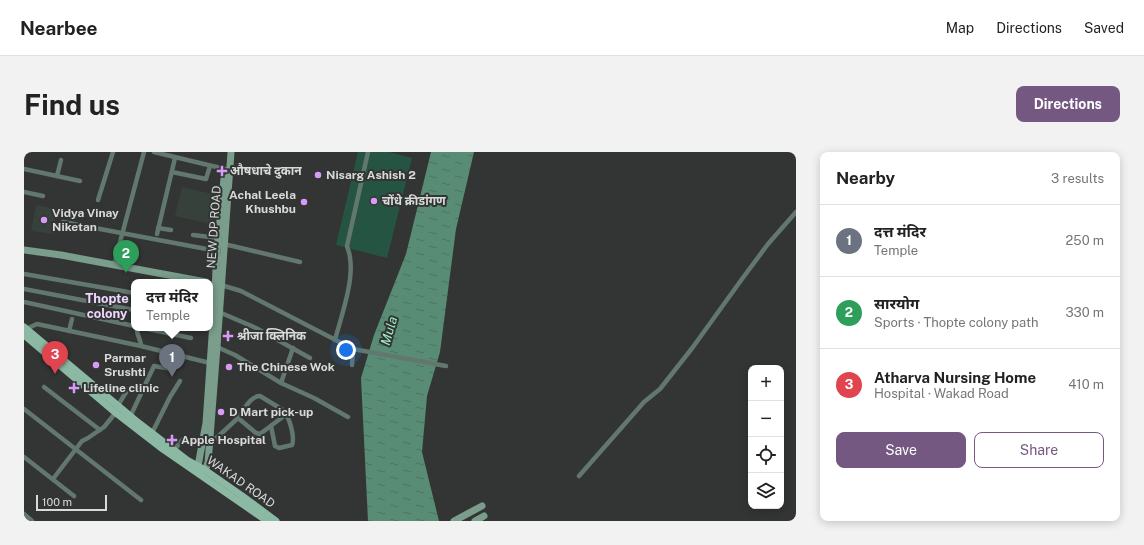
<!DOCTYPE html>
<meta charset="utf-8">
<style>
body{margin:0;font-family:"Public Sans","Noto Sans Devanagari",sans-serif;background:#f2f2f2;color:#222}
.controls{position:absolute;right:12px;bottom:12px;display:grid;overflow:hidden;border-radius:8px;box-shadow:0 2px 10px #0003}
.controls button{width:36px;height:36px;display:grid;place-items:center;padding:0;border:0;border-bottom:1px solid #e0e0e0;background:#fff;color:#222;font:20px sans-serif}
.scale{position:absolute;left:12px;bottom:10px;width:71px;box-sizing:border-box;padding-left:4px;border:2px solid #d7dad9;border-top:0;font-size:11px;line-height:14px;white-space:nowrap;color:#d7dad9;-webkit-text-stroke:3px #323534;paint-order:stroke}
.you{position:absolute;left:322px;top:198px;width:14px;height:14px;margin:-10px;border:3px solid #fff;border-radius:50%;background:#1a73e8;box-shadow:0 0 0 6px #1a73e833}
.badge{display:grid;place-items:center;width:26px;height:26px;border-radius:50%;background:#745882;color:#fff;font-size:13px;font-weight:700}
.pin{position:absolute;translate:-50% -33px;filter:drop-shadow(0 1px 2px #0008)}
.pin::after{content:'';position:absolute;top:21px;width:14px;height:12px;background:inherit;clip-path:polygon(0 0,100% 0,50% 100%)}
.popup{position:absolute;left:107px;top:127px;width:82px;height:52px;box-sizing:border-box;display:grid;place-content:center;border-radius:8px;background:#fff;filter:drop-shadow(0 1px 3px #0005);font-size:13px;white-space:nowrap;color:#767676}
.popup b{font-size:15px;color:#222}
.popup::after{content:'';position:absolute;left:50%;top:100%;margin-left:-8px;border:8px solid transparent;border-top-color:#fff}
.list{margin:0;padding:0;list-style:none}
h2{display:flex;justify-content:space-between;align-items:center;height:52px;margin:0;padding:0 16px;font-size:17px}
h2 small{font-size:13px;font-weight:400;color:#767676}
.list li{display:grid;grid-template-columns:26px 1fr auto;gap:12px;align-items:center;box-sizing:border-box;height:72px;padding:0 16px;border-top:1px solid #e0e0e0}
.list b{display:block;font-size:15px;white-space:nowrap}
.list p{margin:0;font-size:13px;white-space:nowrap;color:#767676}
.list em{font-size:13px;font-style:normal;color:#767676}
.actions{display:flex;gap:8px;padding:12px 16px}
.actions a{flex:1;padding:9px 0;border:1px solid #745882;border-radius:8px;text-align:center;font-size:14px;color:#745882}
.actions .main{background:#745882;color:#fff}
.icon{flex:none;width:22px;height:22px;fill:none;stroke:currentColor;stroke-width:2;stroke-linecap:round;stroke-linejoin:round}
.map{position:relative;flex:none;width:772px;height:369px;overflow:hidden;border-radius:8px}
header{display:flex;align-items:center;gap:24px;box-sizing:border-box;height:56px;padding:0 20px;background:#fff;border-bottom:1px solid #e0e0e0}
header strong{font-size:19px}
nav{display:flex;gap:22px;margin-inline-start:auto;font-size:14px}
.intro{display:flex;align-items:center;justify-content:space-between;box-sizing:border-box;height:96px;padding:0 24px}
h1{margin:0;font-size:28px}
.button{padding:10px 18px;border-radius:8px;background:#745882;color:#fff;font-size:14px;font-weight:700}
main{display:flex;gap:24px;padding:0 24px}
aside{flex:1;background:#fff;border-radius:8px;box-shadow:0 2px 10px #0003}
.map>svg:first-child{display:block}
.built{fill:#37413c}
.pitch{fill:#255542}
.water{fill:url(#water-ripples)}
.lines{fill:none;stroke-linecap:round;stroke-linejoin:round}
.street{stroke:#62776d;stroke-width:4.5}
.secondary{stroke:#7a9d8c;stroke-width:7}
.primary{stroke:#8cb9a4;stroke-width:7}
.poi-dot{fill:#d99af7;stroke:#323534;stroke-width:1.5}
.labels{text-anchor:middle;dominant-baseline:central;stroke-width:4;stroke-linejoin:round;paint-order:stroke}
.poi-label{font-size:12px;font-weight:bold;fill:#d7dad9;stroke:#323534;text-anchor:start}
.street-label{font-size:12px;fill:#d7dad9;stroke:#323534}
.neighbourhood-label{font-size:13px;font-weight:bold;fill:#f1d7fe;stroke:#323534}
.water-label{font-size:13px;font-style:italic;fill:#a0f3ce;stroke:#323534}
</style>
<header>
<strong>Nearbee</strong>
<nav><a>Map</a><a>Directions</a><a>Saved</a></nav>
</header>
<div class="intro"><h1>Find us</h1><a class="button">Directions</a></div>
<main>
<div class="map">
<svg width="772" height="369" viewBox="0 0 772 369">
<defs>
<pattern id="water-ripples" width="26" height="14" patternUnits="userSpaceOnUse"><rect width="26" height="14" fill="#588c75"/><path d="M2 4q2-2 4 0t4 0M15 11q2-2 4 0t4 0" fill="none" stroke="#507263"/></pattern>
</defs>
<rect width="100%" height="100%" fill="#323534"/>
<g class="built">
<polygon points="158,35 193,43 191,73 151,64"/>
<polygon points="12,53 33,57 29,82 7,79"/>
</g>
<polygon class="pitch" points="334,0 365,0 388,6 363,106 312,93"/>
<polygon class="water" points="407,0 450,0 432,77 416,200 403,244 398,300 415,369 344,369 337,226 350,183 382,102"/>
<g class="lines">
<g class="street">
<polyline points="130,0 201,17"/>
<polyline points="0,17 56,29"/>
<polyline points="148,20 182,27 186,14"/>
<polyline points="33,24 37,8"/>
<polyline points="0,40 19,44"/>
<polyline points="74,48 89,0"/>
<polyline points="39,70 193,99"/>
<polyline points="134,76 147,78"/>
<polyline points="133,82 151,6"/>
<polyline points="169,83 194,86"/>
<polyline points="200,92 276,110"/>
<polyline points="90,113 120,0"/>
<polyline points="0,122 110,141"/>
<polyline points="197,133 217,139 329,197 422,214"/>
<polyline points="0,137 110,158"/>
<polyline points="0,150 110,174"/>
<polyline points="195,160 232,176 286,206"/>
<path d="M113 176C112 182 117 187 117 194"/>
<polyline points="119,176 167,186"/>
<polyline points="2,177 13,172 117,194 186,211"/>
<polyline points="45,179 48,167"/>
<path d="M311 188C317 165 330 129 326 106 326 102 324 98 323 94L344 0"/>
<polyline points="193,195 211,203 257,231 290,246 324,265"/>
<polyline points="328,213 329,197"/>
<polyline points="257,231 269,196"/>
<polyline points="20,235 76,278"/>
<polyline points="93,255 104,237"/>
<polyline points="0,257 117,348"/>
<polyline points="106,265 130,214 148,217"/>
<path d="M247 274 251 294 255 296 268 293C271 286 266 267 261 261"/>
<polyline points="128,281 146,245 156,229"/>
<path d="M186 292 214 266 232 281 236 282 260 264 261 261 259 258 236 244C226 244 220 258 214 266"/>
<polyline points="150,298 161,285"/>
<polyline points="0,305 50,344"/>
<polyline points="555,324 620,250 636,237 669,195 718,127 744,92 772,60"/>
<polyline points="29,327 58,289 64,286 80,275 93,259"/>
<polyline points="0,362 8,369"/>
</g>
<g class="secondary">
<polyline points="0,98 37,103 182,130"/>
<polyline points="174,314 182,271 190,156 193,99 200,26"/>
<polyline points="181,318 184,311 193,195 207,0"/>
<polyline points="430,369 458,354"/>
<polyline points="451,369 460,364"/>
</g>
<g class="primary">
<polyline points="0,175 111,268 163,308 181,318 217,343 252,369"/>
<polyline points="0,183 92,261 136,295 243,369"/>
</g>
</g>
<g class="poi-dot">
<path d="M196 13h4v4h4v4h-4v4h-4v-4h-4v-4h4z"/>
<circle cx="294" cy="23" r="4"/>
<circle cx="350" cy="49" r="4"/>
<circle cx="280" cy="50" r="4"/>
<circle cx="20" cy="68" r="4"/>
<path d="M202 178h4v4h4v4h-4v4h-4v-4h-4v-4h4z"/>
<circle cx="72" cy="213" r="4"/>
<circle cx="205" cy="215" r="4"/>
<path d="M48 230h4v4h4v4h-4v4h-4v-4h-4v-4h4z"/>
<circle cx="197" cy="260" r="4"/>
<path d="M146 282h4v4h4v4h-4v4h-4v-4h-4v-4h4z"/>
</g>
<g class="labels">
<g class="poi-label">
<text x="206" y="19">औषधाचे दुकान</text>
<text x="302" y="23">Nisarg Ashish 2</text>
<text x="272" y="43" text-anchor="end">Achal Leela<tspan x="272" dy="14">Khushbu</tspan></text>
<text x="358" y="49">चोंधे क्रीडांगण</text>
<text x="28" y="61">Vidya Vinay<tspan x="28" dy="14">Niketan</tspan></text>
<text x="213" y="184">श्रीजा क्लिनिक</text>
<text x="80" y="206">Parmar<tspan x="80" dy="14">Srushti</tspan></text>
<text x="213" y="215">The Chinese Wok</text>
<text x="59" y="236">Lifeline clinic</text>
<text x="205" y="260">D Mart pick-up</text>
<text x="157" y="288">Apple Hospital</text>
</g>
<g class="street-label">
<text transform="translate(190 75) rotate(-86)">NEW DP ROAD</text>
<text transform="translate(217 330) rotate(35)">WAKAD ROAD</text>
</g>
<g class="neighbourhood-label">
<text x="83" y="146">Thopte<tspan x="83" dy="15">colony</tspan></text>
</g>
<g class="water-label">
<text transform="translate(365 179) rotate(-74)">Mula</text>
</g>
</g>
</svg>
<div class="controls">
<button>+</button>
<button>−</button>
<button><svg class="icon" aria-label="locate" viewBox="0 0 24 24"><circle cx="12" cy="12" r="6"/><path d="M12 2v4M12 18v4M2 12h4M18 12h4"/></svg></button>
<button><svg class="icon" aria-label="layers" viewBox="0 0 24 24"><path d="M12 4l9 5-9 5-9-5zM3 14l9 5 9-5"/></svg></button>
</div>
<div class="scale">100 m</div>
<div class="you"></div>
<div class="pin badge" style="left:148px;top:225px;background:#6b7280">1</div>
<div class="popup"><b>दत्त मंदिर</b>Temple</div>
<div class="pin badge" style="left:102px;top:121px;background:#2e9e5b">2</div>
<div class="pin badge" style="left:31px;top:222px;background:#e0444e">3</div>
</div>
<aside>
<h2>Nearby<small>3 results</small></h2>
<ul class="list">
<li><span class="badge" style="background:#6b7280">1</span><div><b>दत्त मंदिर</b><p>Temple</p></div><em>250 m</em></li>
<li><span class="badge" style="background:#2e9e5b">2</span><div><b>सारयोग</b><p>Sports · Thopte colony path</p></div><em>330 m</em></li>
<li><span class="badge" style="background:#e0444e">3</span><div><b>Atharva Nursing Home</b><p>Hospital · Wakad Road</p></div><em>410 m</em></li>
</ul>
<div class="actions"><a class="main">Save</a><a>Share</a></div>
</aside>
</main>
